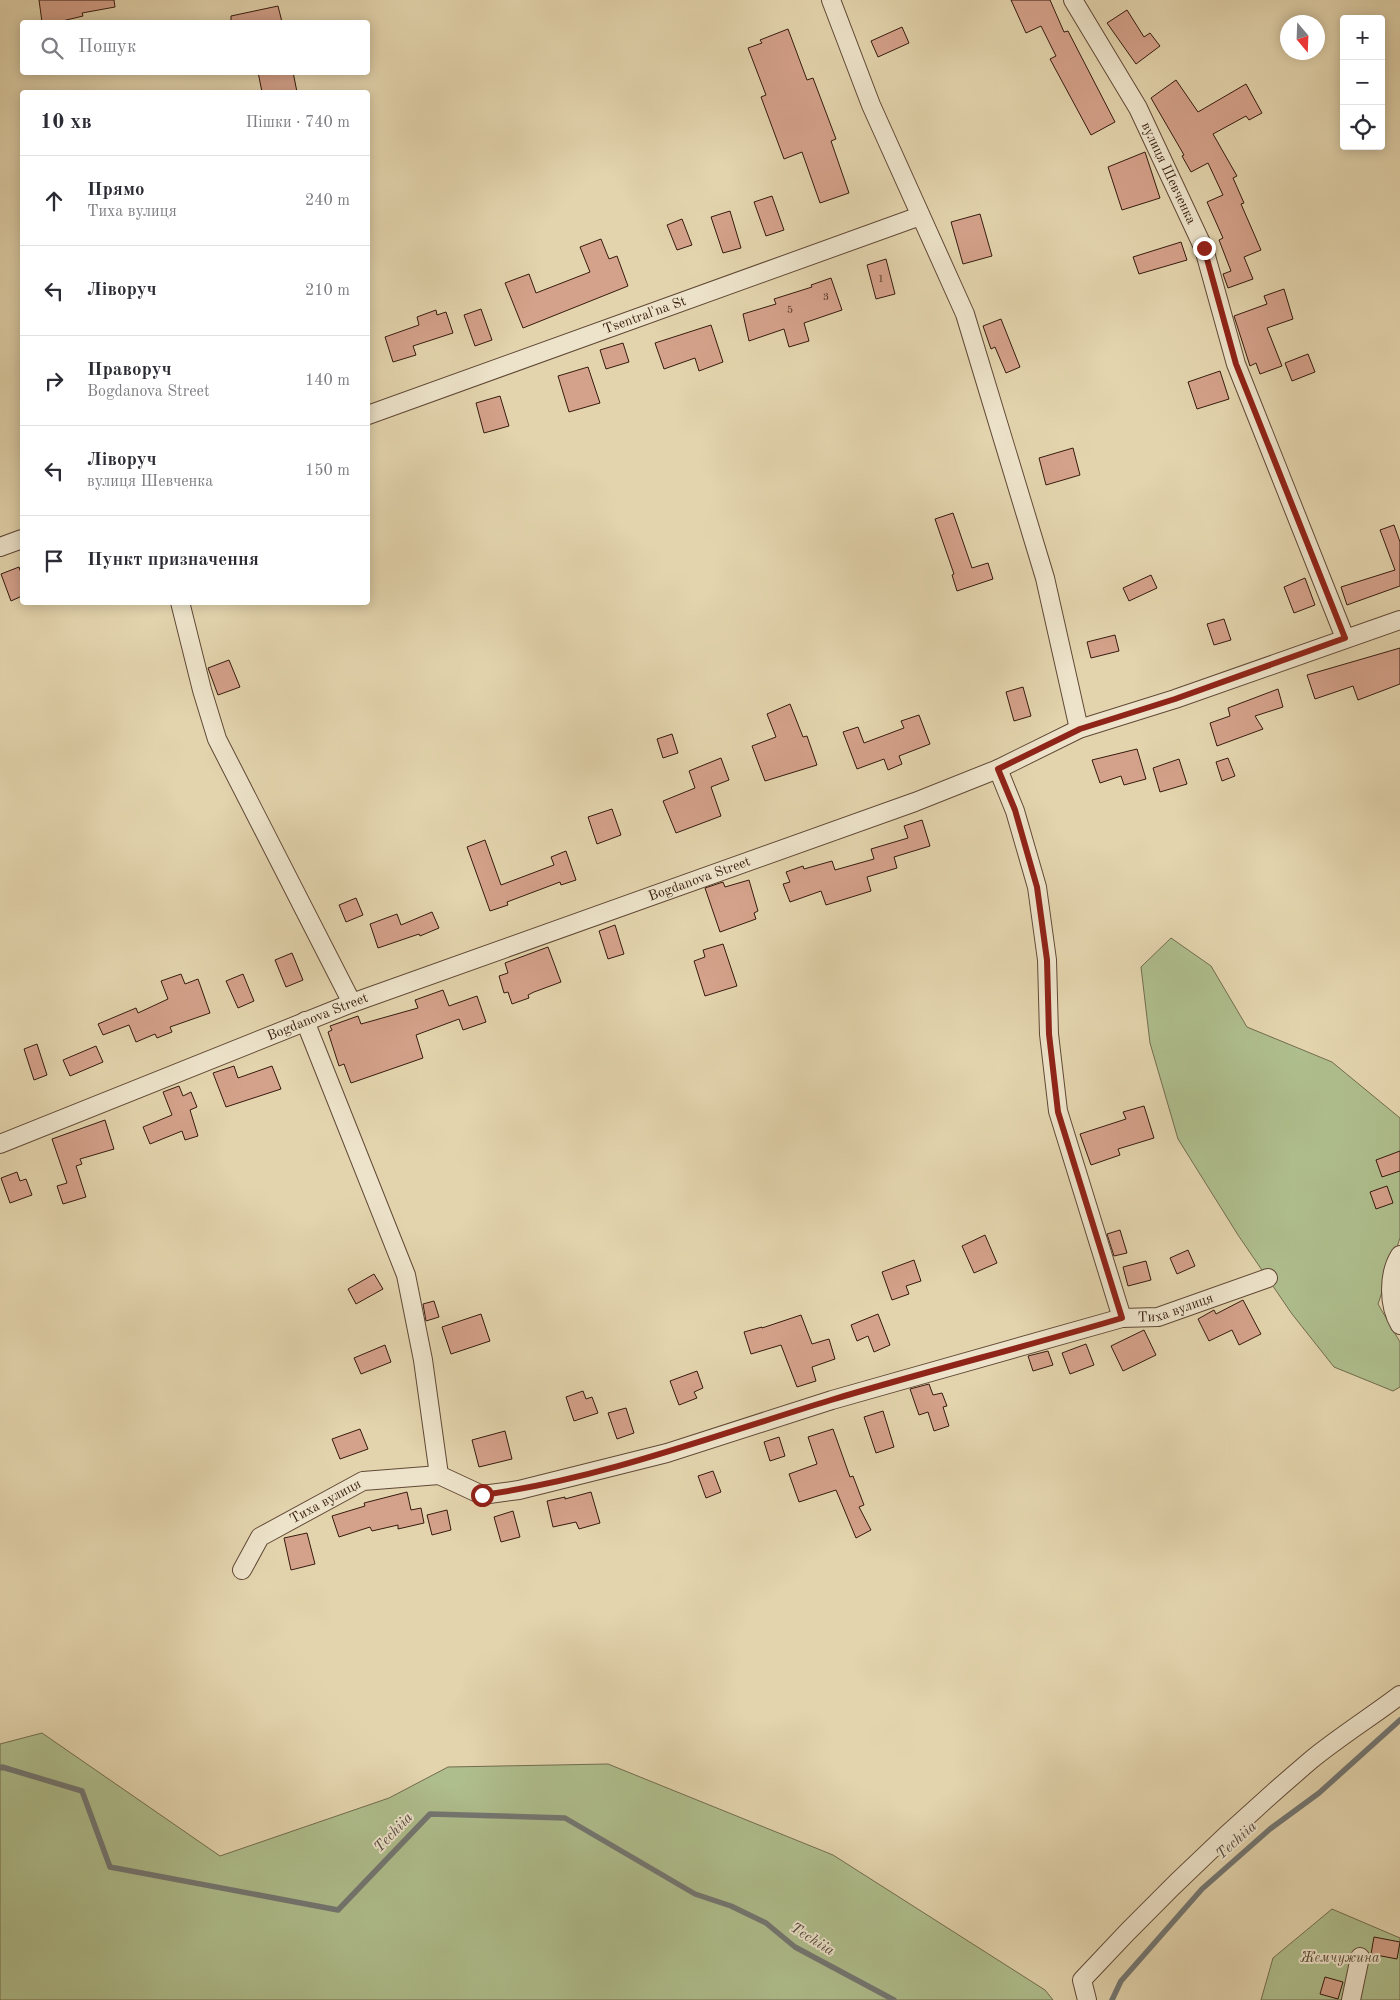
<!DOCTYPE html>
<html lang="uk">
<meta charset="utf-8">
<style>
body{margin:0;font-family:"Old Standard TT",serif;background:#f7f7f7;color:#2b2b33}
.controls{position:absolute;right:15px;top:15px;display:grid;overflow:hidden;border-radius:5px;box-shadow:0 2px 12px #0003}
.controls button{width:45px;height:45px;display:grid;place-items:center;padding:0;border:0;border-bottom:1px solid #e1e1e2;background:#fff;color:#2b2b33;font:25px sans-serif}
.compass{position:absolute;left:1280px;top:15px;width:45px;height:45px;border-radius:50%;background:#fff;box-shadow:0 2px 12px #0003;rotate:161deg}
.stop{position:absolute;width:15px;height:15px;margin:-11px;border:4px solid #8f2418;border-radius:50%;background:#fff}
.stop.end{background:#8f2418;border-color:#fff;box-shadow:0 1px 5px #0008}
.list{margin:0;padding:0;list-style:none}
h2{display:flex;justify-content:space-between;align-items:center;height:65px;margin:0;padding:0 20px;font-size:21px}
h2 small{font-size:16px;font-weight:400;color:#7c7c81}
.list li{display:grid;grid-template-columns:32px 1fr auto;gap:15px;align-items:center;box-sizing:border-box;height:90px;padding:0 20px;border-top:1px solid #e1e1e2}
.list b{display:block;font-size:19px;white-space:nowrap}
.list p{margin:0;font-size:16px;white-space:nowrap;color:#7c7c81}
.list em{font-size:16px;font-style:normal;color:#7c7c81}
.icon{flex:none;width:28px;height:28px;fill:none;stroke:currentColor;stroke-width:2;stroke-linecap:round;stroke-linejoin:round}
.map{position:relative;flex:none;width:1400px;height:2000px;overflow:hidden}
.search{position:absolute;background:#fff;box-shadow:0 2px 12px #0003;left:20px;top:20px;width:350px;height:55px;display:flex;align-items:center;gap:12px;box-sizing:border-box;padding:0 18px;border-radius:5px;color:#7c7c81;font-size:19px}
.panel{position:absolute;background:#fff;box-shadow:0 2px 12px #0003;left:20px;top:90px;width:350px;height:515px;border-radius:5px}
.map>svg:first-child{display:block}
.green{fill:#afbe8d;stroke:#726c4e}
.lines{fill:none;stroke-linecap:round;stroke-linejoin:round}
.stream{stroke:#737773;stroke-width:5.5}
.building{fill:#d4a18a;stroke:#361b0e}
.street-casing{stroke:#614936;stroke-width:20}
.street{stroke:#ede3ca;stroke-width:18}
.route{stroke:#8f2418;stroke-width:6}
.labels{text-anchor:middle;dominant-baseline:central;stroke-width:4;stroke-linejoin:round;paint-order:stroke}
.number-label{font-size:11px;fill:#5e3c2d}
.street-label{font-size:14px;fill:#361b0e;stroke:#ede3ca}
.park-label{font-size:14px;font-style:italic;fill:#5a4c34;stroke:#ede3ca}
.water-label{font-size:15px;font-style:italic;fill:#544940;stroke:#ede3ca}
</style>
<div class="map">
<svg width="1400" height="2000" viewBox="0 0 1400 2000">
<rect width="100%" height="100%" fill="#e3d4ad"/>
<filter id="stains"><feTurbulence type="fractalNoise" baseFrequency=".004" numOctaves="4"/><feColorMatrix values="0 0 0 0 .2 0 0 0 0 .09 0 0 0 0 .02 0 0 0 .5 -.17"/></filter>
<radialGradient id="worn" r=".72"><stop offset=".6" stop-color="#630" stop-opacity="0"/><stop offset="1" stop-color="#630" stop-opacity=".3"/></radialGradient>
<g class="green">
<polygon points="1171,938 1211,966 1247,1027 1332,1062 1400,1118 1400,1238 1378,1304 1400,1342 1400,1387 1393,1391 1334,1367 1292,1314 1238,1235 1178,1139 1150,1043 1141,967"/>
<polygon points="42,1733 220,1856 389,1798 448,1767 608,1764 833,1855 1045,1990 1053,2000 0,2000 0,1744"/>
<polygon points="1332,1909 1400,1938 1400,2000 1261,2000 1273,1958"/>
</g>
<g class="lines">
<g class="stream">
<polyline points="0,1768 2,1767 82,1791 110,1867 338,1910 430,1814 565,1818 695,1894 731,1906 766,1923 795,1947 894,2000"/>
<polyline points="1112,2000 1121,1981 1202,1889 1270,1829 1319,1793 1400,1720"/>
</g>
</g>
<g class="building">
<polygon points="39,0 114,0 115,7 82,13 83,16 58,22 42,22"/>
<polygon points="1011,0 1050,0 1064,32 1068,31 1115,122 1091,135 1050,59 1056,56 1041,26 1026,33"/>
<polygon points="278,6 282,22 231,22 231,16"/>
<polygon points="1127,10 1144,37 1150,33 1160,46 1136,64 1107,23"/>
<polygon points="902,27 909,43 878,57 871,41"/>
<polygon points="788,29 807,80 813,78 836,139 831,141 849,193 820,203 802,152 784,159 761,97 766,95 748,48 762,43 760,40"/>
<polygon points="258,72 293,72 297,92 262,92"/>
<polygon points="1176,80 1198,112 1246,84 1262,113 1249,120 1246,116 1213,134 1237,176 1233,178 1244,203 1241,204 1261,250 1244,257 1253,279 1228,288 1223,274 1231,271 1219,240 1223,238 1207,202 1223,195 1208,163 1191,172 1182,156 1184,155 1151,98"/>
<polygon points="1145,152 1160,198 1122,210 1108,167"/>
<polygon points="772,196 784,230 766,236 754,202"/>
<polygon points="730,211 741,248 723,253 711,217"/>
<polygon points="980,214 992,256 963,264 951,222"/>
<polygon points="682,219 692,245 677,250 667,225"/>
<polygon points="601,239 609,259 617,256 628,286 523,328 505,283 529,274 536,293 590,272 580,247"/>
<polygon points="1181,242 1187,260 1139,274 1133,257"/>
<polygon points="886,259 895,294 876,299 867,265"/>
<polygon points="831,278 842,310 804,323 809,341 789,347 784,329 749,341 743,314 776,304 774,299 812,287 811,285"/>
<polygon points="1284,289 1293,319 1267,328 1282,366 1260,374 1256,363 1250,366 1234,316 1267,304 1264,296"/>
<polygon points="481,309 492,340 475,346 464,315"/>
<polygon points="436,310 437,315 446,312 453,333 413,346 416,355 393,362 385,337 419,325 417,317"/>
<polygon points="1001,319 1020,367 1006,373 995,347 991,349 983,326"/>
<polygon points="711,325 723,362 699,371 695,358 664,369 655,343"/>
<polygon points="623,343 629,362 606,369 600,350"/>
<polygon points="1308,354 1315,372 1292,381 1285,363"/>
<polygon points="588,367 600,403 569,412 558,376"/>
<polygon points="1220,371 1229,399 1197,409 1188,382"/>
<polygon points="500,396 509,426 484,433 476,403"/>
<polygon points="1073,448 1080,475 1046,485 1039,458"/>
<polygon points="953,513 972,568 988,563 993,579 957,591 952,575 954,574 935,519"/>
<polygon points="1394,525 1400,542 1400,586 1347,605 1341,587 1395,570 1380,530"/>
<polygon points="19,567 22,576 22,596 11,601 1,574"/>
<polygon points="1151,575 1157,588 1129,601 1123,588"/>
<polygon points="1305,578 1315,605 1294,613 1284,587"/>
<polygon points="1224,619 1231,640 1214,645 1207,624"/>
<polygon points="1115,635 1119,651 1091,658 1087,642"/>
<polygon points="1400,648 1400,684 1358,700 1353,686 1315,699 1307,675"/>
<polygon points="229,660 240,687 218,695 208,668"/>
<polygon points="1023,687 1031,716 1014,721 1006,692"/>
<polygon points="1278,689 1283,707 1255,716 1263,729 1217,746 1210,723 1230,716 1228,708"/>
<polygon points="790,704 803,737 807,736 817,765 765,781 752,746 776,737 767,714"/>
<polygon points="919,715 930,744 899,756 902,764 888,770 884,759 857,769 843,732 858,727 864,743 904,728 901,721"/>
<polygon points="672,734 678,753 663,758 657,739"/>
<polygon points="1137,749 1146,779 1124,785 1121,776 1100,783 1092,760"/>
<polygon points="721,758 729,780 711,787 721,816 676,833 663,801 695,788 689,771"/>
<polygon points="1228,758 1235,776 1222,781 1216,762"/>
<polygon points="1179,759 1187,784 1160,792 1153,768"/>
<polygon points="612,809 621,835 597,844 588,817"/>
<polygon points="922,820 930,846 894,857 897,868 867,877 871,891 826,905 821,891 790,902 783,884 790,882 786,872 803,866 804,869 832,861 835,870 874,859 871,849 908,838 904,826"/>
<polygon points="485,840 501,885 554,865 551,857 566,851 576,880 561,885 560,882 507,902 508,905 490,911 467,847"/>
<polygon points="749,880 758,911 754,913 756,919 720,932 705,888 723,882 725,887"/>
<polygon points="356,898 363,915 346,922 339,905"/>
<polygon points="432,912 439,928 420,936 419,934 378,948 370,924 397,914 401,925"/>
<polygon points="615,925 624,954 608,959 599,931"/>
<polygon points="723,944 737,986 705,996 694,961 705,957 703,950"/>
<polygon points="548,947 561,982 534,992 528,995 529,998 512,1004 508,992 504,993 499,976 508,973 505,963"/>
<polygon points="292,953 303,980 286,987 275,960"/>
<polygon points="181,974 185,984 198,979 210,1013 170,1027 172,1032 157,1038 155,1034 136,1042 129,1025 103,1035 98,1024 136,1008 138,1013 168,999 161,981"/>
<polygon points="243,974 254,1001 238,1008 226,981"/>
<polygon points="443,990 449,1006 477,996 486,1022 463,1030 459,1019 416,1035 423,1058 351,1083 344,1064 339,1066 328,1032 332,1030 330,1026 358,1016 361,1024 418,1008 415,1000"/>
<polygon points="37,1044 47,1075 34,1080 24,1049"/>
<polygon points="96,1046 103,1062 70,1076 63,1060"/>
<polygon points="234,1066 238,1078 272,1066 281,1089 226,1107 213,1073"/>
<polygon points="179,1086 183,1096 191,1092 197,1107 190,1110 198,1136 185,1140 182,1131 150,1144 143,1127 172,1115 163,1092"/>
<polygon points="1144,1106 1154,1138 1118,1149 1120,1155 1091,1165 1080,1134 1126,1119 1123,1112"/>
<polygon points="105,1120 114,1149 80,1159 82,1164 76,1166 86,1197 63,1204 57,1186 67,1183 52,1139"/>
<polygon points="1400,1151 1400,1171 1382,1177 1376,1160"/>
<polygon points="17,1172 20,1181 26,1179 32,1195 10,1203 1,1178"/>
<polygon points="1387,1186 1393,1203 1376,1209 1370,1192"/>
<polygon points="1120,1230 1127,1253 1114,1256 1107,1234"/>
<polygon points="985,1235 997,1263 974,1273 962,1246"/>
<polygon points="1188,1250 1195,1266 1177,1274 1170,1258"/>
<polygon points="914,1260 921,1281 906,1286 909,1294 892,1300 882,1272"/>
<polygon points="1146,1261 1151,1280 1128,1286 1123,1267"/>
<polygon points="374,1274 383,1289 356,1304 348,1289"/>
<polygon points="1243,1300 1261,1334 1239,1345 1232,1330 1209,1341 1198,1319 1214,1310 1216,1314"/>
<polygon points="434,1301 439,1317 426,1321 423,1304"/>
<polygon points="481,1314 490,1341 451,1354 442,1327"/>
<polygon points="878,1314 890,1345 874,1352 868,1336 857,1341 851,1325"/>
<polygon points="801,1315 812,1344 829,1339 835,1359 812,1367 816,1381 797,1387 781,1345 751,1354 744,1332 762,1327 762,1328"/>
<polygon points="1144,1330 1156,1355 1123,1371 1111,1346"/>
<polygon points="1086,1344 1094,1365 1070,1374 1062,1353"/>
<polygon points="385,1345 391,1362 361,1374 354,1358"/>
<polygon points="1048,1351 1053,1365 1033,1371 1028,1356"/>
<polygon points="697,1371 703,1388 694,1392 697,1398 679,1405 670,1381"/>
<polygon points="929,1384 933,1395 942,1393 947,1406 943,1407 949,1426 934,1431 928,1412 919,1415 910,1389"/>
<polygon points="583,1391 586,1399 592,1397 598,1413 574,1421 566,1397"/>
<polygon points="626,1408 634,1433 617,1439 608,1413"/>
<polygon points="883,1411 894,1447 876,1453 864,1417"/>
<polygon points="360,1429 368,1449 340,1459 332,1439"/>
<polygon points="833,1429 850,1477 853,1476 864,1505 859,1507 871,1530 856,1538 836,1490 799,1502 789,1474 817,1464 808,1437"/>
<polygon points="505,1431 512,1459 479,1467 472,1440"/>
<polygon points="779,1437 785,1456 770,1461 764,1442"/>
<polygon points="713,1471 721,1492 706,1498 698,1476"/>
<polygon points="407,1492 411,1510 421,1508 424,1523 398,1529 398,1525 372,1531 370,1527 339,1537 332,1516 365,1506 364,1503"/>
<polygon points="591,1492 600,1523 579,1529 576,1522 553,1527 547,1501 565,1497 565,1499"/>
<polygon points="447,1510 451,1530 432,1535 427,1515"/>
<polygon points="513,1511 520,1537 501,1542 494,1517"/>
<polygon points="307,1533 315,1564 291,1570 284,1538"/>
<polygon points="1374,1937 1400,1942 1397,1959 1371,1954"/>
<polygon points="1325,1977 1343,1982 1338,1999 1320,1994"/>
</g>
<g class="lines">
<g class="street-casing">
<g id="street">
<polyline points="831,0 871,105 965,314 1045,578 1079,729"/>
<path id="s1" d="M1073 0 1138 108 1204 249 1236 364 1345 638"/>
<path id="s2" d="M368 415 920 216"/>
<polyline points="0,547 22,539"/>
<polyline points="180,602 202,690 217,739 352,1003"/>
<polyline points="998,769 1015,811 1037,887 1047,960 1049,1034 1058,1111 1122,1318"/>
<polyline points="305,1021 406,1275 423,1360 439,1475"/>
<path id="s3" d="M0 1144 352 1003 915 802 998 769 1079 729 1175 699 1400 620"/>
<path d="M1400 1255C1388 1274 1388 1305 1400 1325"/>
<path id="s4" d="M242 1570 260 1537 363 1481 439 1475 482 1495 519 1490 667 1453 832 1400 1122 1318 1158 1317 1268 1278"/>
<path d="M1087 2000 1082 1980C1154 1902 1230 1829 1311 1760 1339 1737 1371 1717 1400 1695"/>
<polyline points="1351,2000 1360,1957"/>
</g>
</g>
<use href="#street" class="street"/>
</g>
<g class="lines">
<path class="route" d="M482 1495C601 1479 716 1435 831 1400 927 1371 1025 1347 1122 1318L1058 1112 1049 1034 1047 960 1037 887 1015 810 998 769 1080 729 1175 699 1345 638 1236 364 1204 248"/>
</g>
<g class="labels">
<g class="number-label">
<text x="881" y="279">1</text>
<text x="826" y="297">3</text>
<text x="790" y="310">5</text>
</g>
<g class="street-label">
<text stroke="none"><textPath href="#s1" startOffset="198">вулиця Шевченка</textPath></text>
<text stroke="none"><textPath href="#s2" startOffset="294">Tsentral'na St</textPath></text>
<text stroke="none"><textPath href="#s3" startOffset="748">Bogdanova Street</textPath></text>
<text stroke="none"><textPath href="#s3" startOffset="342">Bogdanova Street</textPath></text>
<text stroke="none"><textPath href="#s4" startOffset="998">Тиха вулиця</textPath></text>
<text stroke="none"><textPath href="#s4" startOffset="112">Тиха вулиця</textPath></text>
</g>
<g class="park-label">
<text x="1340" y="1958">Жемчужина</text>
</g>
<g class="water-label">
<text transform="translate(394 1833) rotate(-46)">Techiia</text>
<text transform="translate(1237 1841) rotate(-42)">Techiia</text>
<text transform="translate(812 1940) rotate(32)">Techiia</text>
</g>
</g>
<rect width="100%" height="100%" filter="url(#stains)"/>
<rect width="100%" height="100%" fill="url(#worn)"/>
</svg>
<div class="controls">
<button>+</button>
<button>−</button>
<button><svg class="icon" aria-label="locate" viewBox="0 0 24 24"><circle cx="12" cy="12" r="6"/><path d="M12 2v4M12 18v4M2 12h4M18 12h4"/></svg></button>
</div>
<svg class="compass" viewBox="-18 -18 36 36"><path d="M0-13l5 13h-10z" fill="#e53935"/><path d="M0 13l5-13h-10z" fill="#7c7c81"/></svg>
<div class="stop" style="left:482px;top:1495px"></div>
<div class="stop end" style="left:1204px;top:248px"></div>
<div class="search"><svg class="icon" aria-label="search" viewBox="0 0 24 24"><circle cx="10" cy="10" r="6"/><path d="M15 15l6 6"/></svg>Пошук</div>
<section class="panel">
<h2>10 хв<small>Пішки · 740 m</small></h2>
<ul class="list">
<li><svg class="icon" aria-label="ahead" viewBox="0 0 24 24"><path d="M12 20V5M6 11l6-6 6 6"/></svg><div><b>Прямо</b><p>Тиха вулиця</p></div><em>240 m</em></li>
<li><svg class="icon" aria-label="left" viewBox="0 0 24 24"><path d="M17 20v-9H6M10 6l-5 5 5 5"/></svg><div><b>Ліворуч</b></div><em>210 m</em></li>
<li><svg class="icon" aria-label="right" viewBox="0 0 24 24"><path d="M7 20v-9h11M14 6l5 5-5 5"/></svg><div><b>Праворуч</b><p>Bogdanova Street</p></div><em>140 m</em></li>
<li><svg class="icon" aria-label="left" viewBox="0 0 24 24"><path d="M17 20v-9H6M10 6l-5 5 5 5"/></svg><div><b>Ліворуч</b><p>вулиця Шевченка</p></div><em>150 m</em></li>
<li><svg class="icon" aria-label="arrive" viewBox="0 0 24 24"><path d="M6 21V4h12l-3 4 3 4H6"/></svg><div><b>Пункт призначення</b></div></li>
</ul>
</section>
</div>
